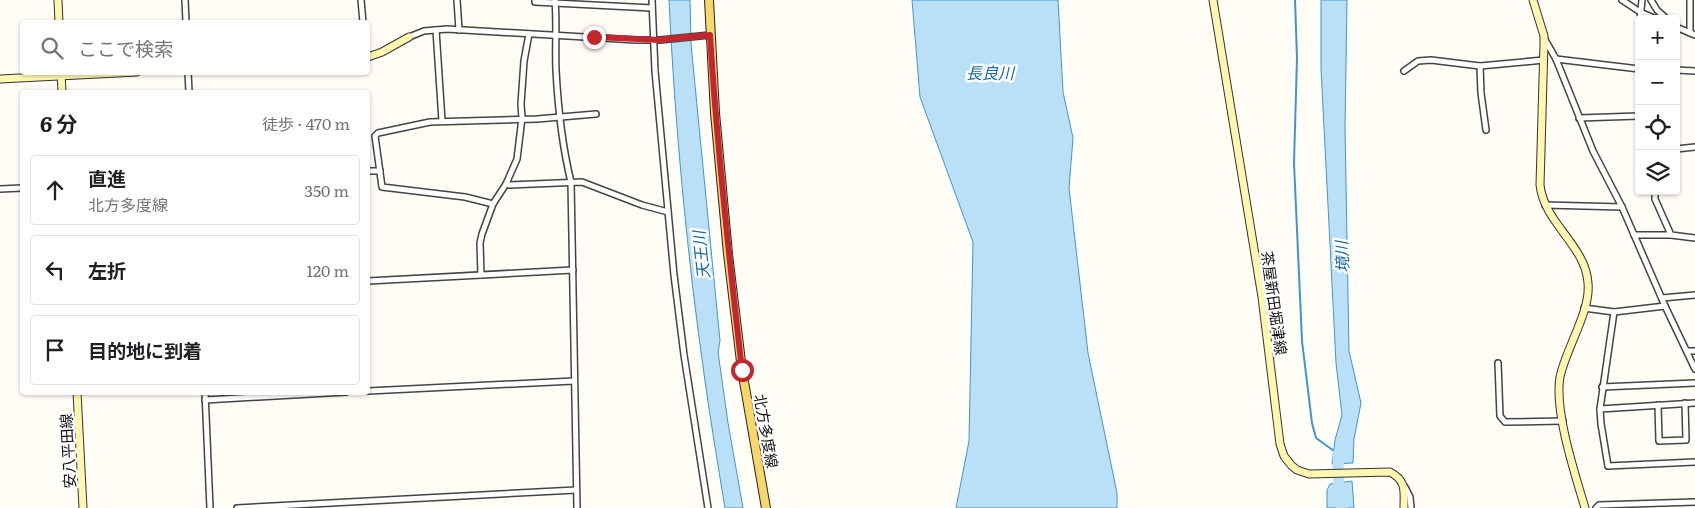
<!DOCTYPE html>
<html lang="ja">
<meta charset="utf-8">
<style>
body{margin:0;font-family:Literata,"Noto Sans JP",serif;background:#f6f6f6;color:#202124}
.controls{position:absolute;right:15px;top:15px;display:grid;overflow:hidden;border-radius:5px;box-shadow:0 1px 4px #0004}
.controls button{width:45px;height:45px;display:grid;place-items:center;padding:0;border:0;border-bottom:1px solid #e0e0e0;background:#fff;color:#202124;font:25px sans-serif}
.stop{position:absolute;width:15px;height:15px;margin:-11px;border:4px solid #c4262e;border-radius:50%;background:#fff}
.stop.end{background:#c4262e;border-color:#fff;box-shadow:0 1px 5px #0008}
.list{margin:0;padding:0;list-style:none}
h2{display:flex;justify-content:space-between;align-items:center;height:65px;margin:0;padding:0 20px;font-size:21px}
h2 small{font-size:16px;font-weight:400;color:#757577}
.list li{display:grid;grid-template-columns:32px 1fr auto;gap:15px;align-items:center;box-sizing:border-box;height:70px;margin:0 10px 10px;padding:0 10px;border:1px solid #e0e0e0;border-radius:5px}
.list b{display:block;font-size:19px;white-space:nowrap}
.list p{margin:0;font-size:16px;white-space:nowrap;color:#757577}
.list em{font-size:16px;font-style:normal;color:#757577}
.icon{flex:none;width:28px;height:28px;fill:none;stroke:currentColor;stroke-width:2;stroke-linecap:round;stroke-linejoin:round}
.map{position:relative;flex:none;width:1695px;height:508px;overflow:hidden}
.search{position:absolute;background:#fff;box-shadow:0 1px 4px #0004;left:20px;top:20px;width:350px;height:55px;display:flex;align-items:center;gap:12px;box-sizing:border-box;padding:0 18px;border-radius:5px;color:#757577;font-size:19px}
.panel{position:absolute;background:#fff;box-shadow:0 1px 4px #0004;left:20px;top:90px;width:350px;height:305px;border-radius:5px}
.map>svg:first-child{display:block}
.water{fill:#b9e0f7;stroke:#3f96cf}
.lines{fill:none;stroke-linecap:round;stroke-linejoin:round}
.stream{stroke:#3f96cf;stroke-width:2}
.river{stroke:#b9e0f7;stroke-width:11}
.street-casing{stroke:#444;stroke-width:8}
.secondary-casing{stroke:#333;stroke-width:9}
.primary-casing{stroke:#222;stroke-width:10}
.street{stroke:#fff;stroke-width:5}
.secondary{stroke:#fff6b0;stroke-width:7}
.primary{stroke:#f9d66b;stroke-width:8}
.route{stroke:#c4262e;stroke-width:6}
.labels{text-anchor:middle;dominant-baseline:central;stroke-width:5;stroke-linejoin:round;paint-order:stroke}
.street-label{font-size:15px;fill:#111;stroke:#fff}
.water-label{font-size:16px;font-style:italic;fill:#1768a6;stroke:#fff}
</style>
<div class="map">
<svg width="1695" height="508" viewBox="0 0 1695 508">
<rect width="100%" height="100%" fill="#fffdf5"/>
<g class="water">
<path d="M669 0H690L691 44 720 341 718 352 728 423 743 508H725C718 466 711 423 705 381 687 255 675 127 669 0Z"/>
<polygon points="912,0 1058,0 1063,92 1073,138 1069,188 1088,353 1117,493 1117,508 956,508 969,441 973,242 920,97"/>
<polygon points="1321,0 1347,0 1345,127 1349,351 1361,403 1354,439 1353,463 1332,464 1335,440 1342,415 1336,363 1321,68"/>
<polygon points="1352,481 1354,508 1327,508 1327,490 1330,484"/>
</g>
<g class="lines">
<polyline class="stream" points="1295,0 1297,58 1294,163 1302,341 1312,423 1316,438 1334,451"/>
<polyline class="river" points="1340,451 1338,454 1339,499 1342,508"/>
<g class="street-casing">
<g id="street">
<polyline points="185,0 186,22"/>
<polyline points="361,0 363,22"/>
<polyline points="457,0 459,30"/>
<polyline points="535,0 535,2 652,8"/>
<path d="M555 0C557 24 555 47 556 70 558 108 562 145 571 182L577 508"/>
<polyline points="652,0 655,71 674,275 684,355 708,508"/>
<polyline points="1622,0 1640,12 1656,19"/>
<polyline points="1651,0 1657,10 1667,19"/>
<polyline points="1690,0 1690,33"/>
<polyline points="1640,19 1642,0"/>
<polyline points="1676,27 1695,35"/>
<polyline points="436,30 442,121"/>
<polyline points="409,37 424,31 447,29 636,40 660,40 710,35"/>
<polyline points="1544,38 1556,59 1593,151 1622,207 1665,306 1695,369"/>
<polyline points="1556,59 1639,69"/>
<polyline points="1480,66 1481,93 1486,130"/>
<polyline points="1676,70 1695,71"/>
<polyline points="1404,71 1418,61 1431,60 1480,66 1544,60"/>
<polyline points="188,72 189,92"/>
<polyline points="1579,118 1639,116"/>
<polyline points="1676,149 1695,147"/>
<polyline points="368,171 380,171"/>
<polyline points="506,184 509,185 582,182 642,205 668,212"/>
<polyline points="0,189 22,188"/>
<polyline points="1655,191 1655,199 1671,235 1695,238"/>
<polyline points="493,204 465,197 382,187 375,136 378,133 430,122 537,119 596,114"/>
<polyline points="1545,205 1622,207"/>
<polyline points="1634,235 1671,235"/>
<polyline points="481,275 480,243 482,234 493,204 506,184 517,159 522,118 521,104 524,61 529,34"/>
<polyline points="368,281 573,270"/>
<polyline points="1662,298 1695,295"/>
<polyline points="1584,308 1614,312 1665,306"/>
<polyline points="1614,312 1600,409 1601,424 1608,466 1695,462"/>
<polyline points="1687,351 1695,351"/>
<polyline points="1498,363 1500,416 1505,422 1563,421"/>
<polyline points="1602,387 1695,383"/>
<polyline points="368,391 574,381"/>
<polyline points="205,392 210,508"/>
<polyline points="205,400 346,392"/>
<polyline points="1658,405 1659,441 1686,440 1685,403"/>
<polyline points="1600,409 1695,403"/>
<polyline points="1405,487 1410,497 1411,508"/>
<polyline points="237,508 576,490"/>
<polyline points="1596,508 1599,505 1695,502"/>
</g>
</g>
<g class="secondary-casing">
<g id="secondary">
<polyline points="58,0 59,22"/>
<path d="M1213 0 1262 297 1280 444 1284 456 1291 465 1297 470 1309 474 1390 472C1407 481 1404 491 1404 508"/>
<path d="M1533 0 1544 36V44L1540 185C1544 223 1586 246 1588 283 1591 311 1566 348 1560 377 1554 411 1575 474 1585 508"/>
<polyline points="368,57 382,52 409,37"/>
<polyline points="61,73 62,92"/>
<polyline points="0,79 137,72"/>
<polyline points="77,392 83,508"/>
</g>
</g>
<g class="primary-casing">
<polyline id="primary" points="709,0 715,113 728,254 742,370 766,508"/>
</g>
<use href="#street" class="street"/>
<use href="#secondary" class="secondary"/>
<use href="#primary" class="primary"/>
</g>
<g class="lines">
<path class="route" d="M594 37 660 40 710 35C717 147 729 258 742 370"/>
</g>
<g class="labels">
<g class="street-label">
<text transform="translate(1275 303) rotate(82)">茶屋新田堀津線</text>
<text transform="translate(767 431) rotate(80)">北方多度線</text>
<text transform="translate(67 451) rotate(-93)">安八平田線</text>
</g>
<g class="water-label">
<text x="990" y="72">長良川</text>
<text transform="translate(700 255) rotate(-96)">天王川</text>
<text transform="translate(1341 257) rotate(-93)">境川</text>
</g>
</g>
</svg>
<div class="controls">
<button>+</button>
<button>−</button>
<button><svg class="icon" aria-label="locate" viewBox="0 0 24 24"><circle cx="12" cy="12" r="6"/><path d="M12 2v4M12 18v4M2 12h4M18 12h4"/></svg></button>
<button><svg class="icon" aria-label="layers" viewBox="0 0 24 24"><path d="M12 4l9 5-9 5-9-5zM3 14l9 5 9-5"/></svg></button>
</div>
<div class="stop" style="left:742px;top:370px"></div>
<div class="stop end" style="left:594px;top:37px"></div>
<div class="search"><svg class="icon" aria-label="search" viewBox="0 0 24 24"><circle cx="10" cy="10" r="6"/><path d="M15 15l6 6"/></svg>ここで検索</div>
<section class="panel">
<h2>6 分<small>徒歩 · 470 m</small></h2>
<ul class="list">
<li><svg class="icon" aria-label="ahead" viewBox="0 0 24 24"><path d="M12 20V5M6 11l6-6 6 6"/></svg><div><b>直進</b><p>北方多度線</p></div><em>350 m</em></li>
<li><svg class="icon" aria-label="left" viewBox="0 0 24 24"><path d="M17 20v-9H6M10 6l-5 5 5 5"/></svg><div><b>左折</b></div><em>120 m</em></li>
<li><svg class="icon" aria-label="arrive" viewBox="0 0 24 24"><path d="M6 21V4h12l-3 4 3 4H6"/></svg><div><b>目的地に到着</b></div></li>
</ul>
</section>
</div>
